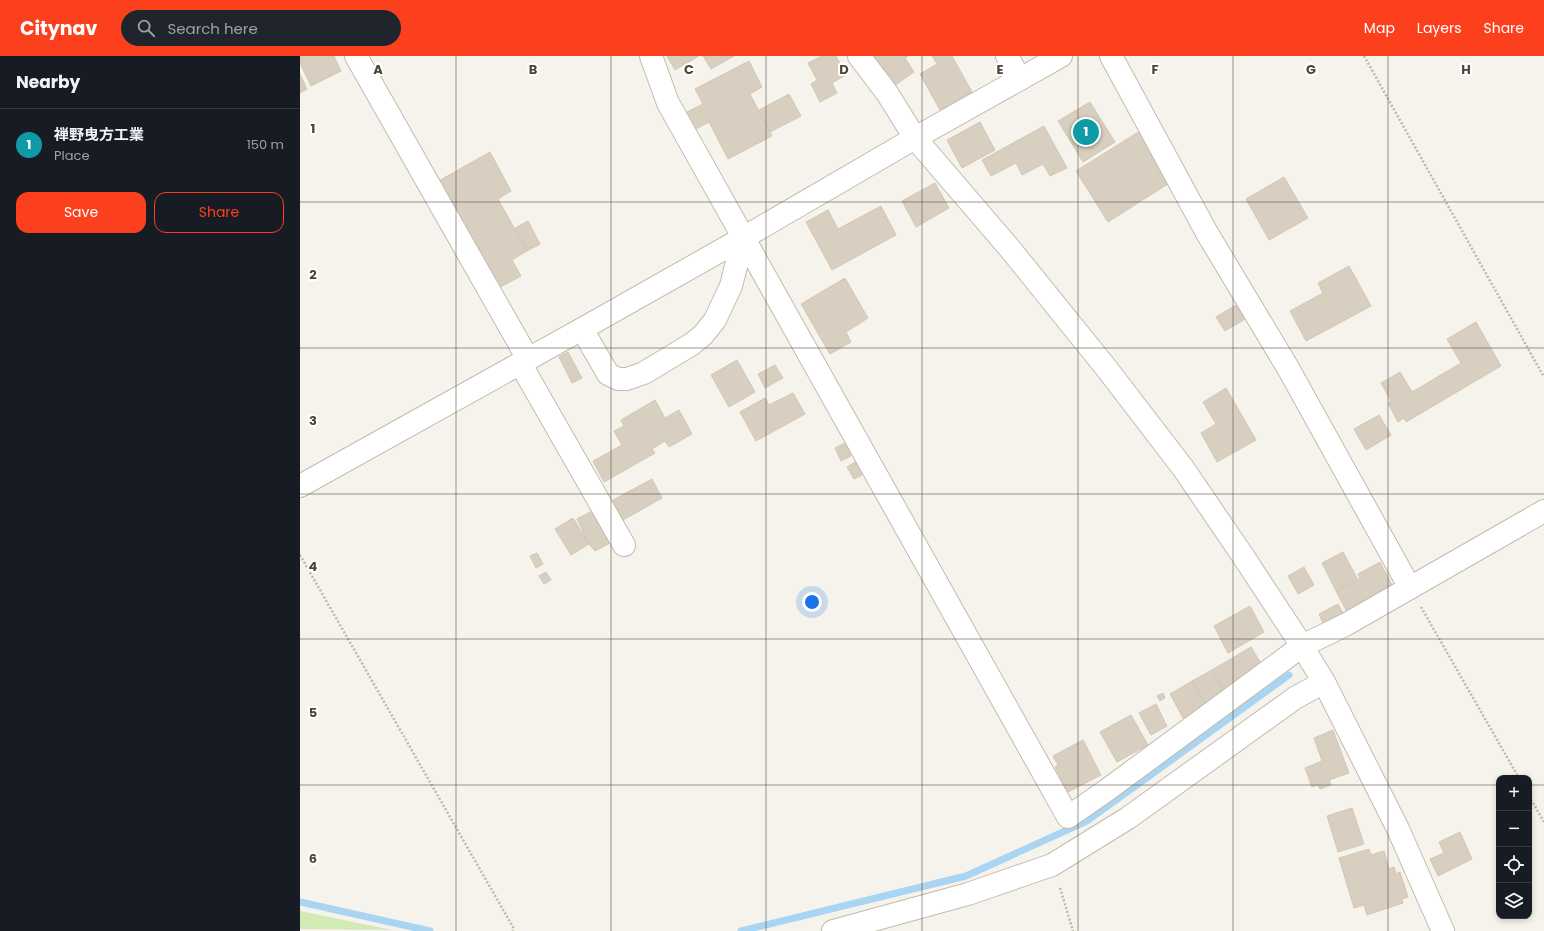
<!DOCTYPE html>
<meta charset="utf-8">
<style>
body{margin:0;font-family:Poppins,"Noto Sans JP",sans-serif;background:#20242c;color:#f1f3f6}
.controls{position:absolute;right:12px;bottom:12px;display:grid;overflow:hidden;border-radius:8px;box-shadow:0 2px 6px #0003}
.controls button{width:36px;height:36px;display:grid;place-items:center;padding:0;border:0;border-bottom:1px solid #363941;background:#171b24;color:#f1f3f6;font:20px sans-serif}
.you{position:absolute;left:512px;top:546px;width:14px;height:14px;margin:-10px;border:3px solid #fff;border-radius:50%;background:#1a73e8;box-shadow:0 0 0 6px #1a73e833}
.badge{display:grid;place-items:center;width:26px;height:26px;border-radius:50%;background:#fc3f1d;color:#fff;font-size:13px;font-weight:700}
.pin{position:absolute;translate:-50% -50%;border:2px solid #fff;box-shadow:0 1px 4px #0006}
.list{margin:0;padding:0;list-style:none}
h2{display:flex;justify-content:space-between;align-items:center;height:52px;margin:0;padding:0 16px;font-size:17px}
h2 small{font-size:13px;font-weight:400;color:#9ea1a6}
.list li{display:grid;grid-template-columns:26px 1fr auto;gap:12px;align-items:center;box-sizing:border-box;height:72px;padding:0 16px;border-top:1px solid #363941}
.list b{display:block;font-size:15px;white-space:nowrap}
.list p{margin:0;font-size:13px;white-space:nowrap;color:#9ea1a6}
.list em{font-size:13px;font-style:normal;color:#9ea1a6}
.actions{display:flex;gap:8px;padding:12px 16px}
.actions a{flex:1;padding:9px 0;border:1px solid #fc3f1d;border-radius:12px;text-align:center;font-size:14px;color:#fc3f1d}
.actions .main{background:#fc3f1d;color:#fff}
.icon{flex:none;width:22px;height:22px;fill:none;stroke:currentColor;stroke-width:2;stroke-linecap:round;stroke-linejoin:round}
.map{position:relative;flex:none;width:1244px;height:875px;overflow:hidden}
header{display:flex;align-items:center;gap:24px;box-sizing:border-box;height:56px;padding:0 20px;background:#fc3f1d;color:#fff}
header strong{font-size:19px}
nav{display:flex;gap:22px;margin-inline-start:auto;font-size:14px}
.search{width:280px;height:36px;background:#20242c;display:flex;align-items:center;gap:10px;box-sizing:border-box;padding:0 14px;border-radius:22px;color:#9ea1a6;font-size:15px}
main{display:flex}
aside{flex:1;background:#171b24}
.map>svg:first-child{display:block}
.green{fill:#d2eab5}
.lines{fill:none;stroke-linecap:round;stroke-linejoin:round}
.stream{stroke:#a9d4f2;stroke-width:7}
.building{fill:#d8cfc1;stroke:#d3c7b4}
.minor-casing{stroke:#c2bbae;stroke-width:24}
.path{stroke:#c4b79f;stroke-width:2.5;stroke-dasharray:2 2;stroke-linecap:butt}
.minor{stroke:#fff;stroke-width:22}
.grid{fill:none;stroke:#4b4439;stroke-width:1;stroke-opacity:0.55}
.grid-label{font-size:13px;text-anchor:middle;font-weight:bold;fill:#4b4439;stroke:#fff;stroke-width:4;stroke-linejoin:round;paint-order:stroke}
</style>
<header>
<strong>Citynav</strong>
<div class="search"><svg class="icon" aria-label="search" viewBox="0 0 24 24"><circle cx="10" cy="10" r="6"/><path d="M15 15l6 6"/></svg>Search here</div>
<nav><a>Map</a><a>Layers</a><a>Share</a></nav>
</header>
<main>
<aside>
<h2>Nearby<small></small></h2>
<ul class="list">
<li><span class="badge" style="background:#0f9aa8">1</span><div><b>禅野曳方工業</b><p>Place</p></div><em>150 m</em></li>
</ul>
<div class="actions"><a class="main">Save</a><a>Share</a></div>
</aside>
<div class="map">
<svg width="1244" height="875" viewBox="0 0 1244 875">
<rect width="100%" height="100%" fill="#f6f3ec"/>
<polygon class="green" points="0,855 93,874 0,873"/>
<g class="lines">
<g class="stream">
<polyline points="0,846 130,875"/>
<polyline points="441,875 666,820 787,765 989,619"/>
</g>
</g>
<g class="building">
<polygon points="0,0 34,0 41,15 11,30 0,7"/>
<polygon points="367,0 399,0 375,14"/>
<polygon points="403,0 434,0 411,13"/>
<polygon points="522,0 536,0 546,19 532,27 537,37 520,46 511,28 517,24 508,7"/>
<polygon points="569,0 608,0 605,2 614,16 591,32"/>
<polygon points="632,0 652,0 672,36 640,54 620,18 637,8"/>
<polygon points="449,5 462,31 450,38 472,80 428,103 409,66 394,74 385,57 403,48 395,33"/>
<polygon points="0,18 7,33 0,37"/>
<polygon points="489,38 501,60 470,76 459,54"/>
<polygon points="790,46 815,86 783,106 758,65"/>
<polygon points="680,66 695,94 662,112 647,84"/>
<polygon points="744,70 767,112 750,120 743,108 722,119 716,107 691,120 682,104"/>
<polygon points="840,75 871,126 808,166 776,115"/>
<polygon points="190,96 211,135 198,143 227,195 212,204 221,220 195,234 135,127"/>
<polygon points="984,121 1008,162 969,184 946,143"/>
<polygon points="635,127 649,152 616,171 602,145"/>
<polygon points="581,150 596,179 532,214 506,166 528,154 538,173"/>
<polygon points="228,165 240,188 227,195 215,172"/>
<polygon points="1049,210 1071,250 1006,285 990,255 1023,237 1018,227"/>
<polygon points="545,222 568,262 546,276 551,286 530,298 501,248"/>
<polygon points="936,249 945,263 925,275 916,261"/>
<polygon points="1176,266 1201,310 1106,366 1104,362 1098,366 1088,347 1091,345 1081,327 1100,316 1112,336 1161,307 1147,283"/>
<polygon points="268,296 282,322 272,327 259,301"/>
<polygon points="437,304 455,336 429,351 411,319"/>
<polygon points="475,309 483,322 465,332 458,318"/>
<polygon points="926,332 956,384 917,406 901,377 916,368 903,346"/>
<polygon points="493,337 505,358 456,385 440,356 465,342 469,349"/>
<polygon points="355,344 365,362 379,354 392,378 369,391 365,385 352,393 355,397 304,426 293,405 322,389 314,375 324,370 321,364"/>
<polygon points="1079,359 1091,379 1066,394 1054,373"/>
<polygon points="545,387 551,400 541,405 535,392"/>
<polygon points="555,406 562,419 554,423 547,411"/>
<polygon points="352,423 362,442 323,464 313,444"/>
<polygon points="294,454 312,486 295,495 289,488 277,463"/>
<polygon points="273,462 289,488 271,499 255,473"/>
<polygon points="1043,496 1058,524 1036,535 1022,507"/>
<polygon points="237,497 243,508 236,512 230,500"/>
<polygon points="1080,506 1093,531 1049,560 1036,535 1058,524 1060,522 1058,518"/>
<polygon points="1004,511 1014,529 998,538 988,520"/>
<polygon points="246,516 251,524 244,528 239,520"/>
<polygon points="1038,548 1043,557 1023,567 1019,558"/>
<polygon points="950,550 964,576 928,597 914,570"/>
<polygon points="951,591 965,614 925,637 912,614"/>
<polygon points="912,614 925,637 906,649 892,625"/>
<polygon points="892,625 906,649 883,662 870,638"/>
<polygon points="863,637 865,642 860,645 857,640"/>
<polygon points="856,648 867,670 851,679 839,657"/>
<polygon points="831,659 848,689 817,706 800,676"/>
<polygon points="1033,674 1049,717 1029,724 1031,729 1020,733 1018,729 1012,731 1005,712 1022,705 1014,682"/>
<polygon points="783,684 801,719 768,736 755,711 758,709 753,700"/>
<polygon points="1052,752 1064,788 1038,796 1027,760"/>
<polygon points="1160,776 1172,803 1138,820 1130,803 1144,797 1139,786"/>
<polygon points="1069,793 1071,799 1084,795 1089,813 1094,811 1096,818 1100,816 1108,841 1102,843 1103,847 1067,859 1064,849 1054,852 1039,802"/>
</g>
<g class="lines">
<g class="minor-casing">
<g id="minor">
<polyline points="56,0 228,303"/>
<polyline points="351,0 368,47 768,761 807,734 1002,590 1045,569 1244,455"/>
<polyline points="559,0 587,37 615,82 711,194 807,313 883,412 943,500 1002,590 1024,626 1098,773 1143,875"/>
<polyline points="707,0 720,23"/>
<polyline points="811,0 907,177 988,312 1110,532"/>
<polyline points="282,273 308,318 318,323 327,323 344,317 392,288 403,279 415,264 431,230 443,182"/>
<polyline points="220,307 324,489"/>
<polyline points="0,430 282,273 443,182 615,82 761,0"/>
<polyline points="533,875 668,838 752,809 828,762 995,642 1024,626"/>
</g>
</g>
<g class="path">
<polyline points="1064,0 1244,321"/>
<polyline points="0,499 213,871 213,875"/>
<polyline points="1121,551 1219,722"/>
<polyline points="1229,740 1244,766"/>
<polyline points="760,832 773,875"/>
</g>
<use href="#minor" class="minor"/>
</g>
<path class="grid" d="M156 0V875M311 0V875M466 0V875M622 0V875M778 0V875M933 0V875M1088 0V875M0 146H1244M0 292H1244M0 438H1244M0 583H1244M0 729H1199M1229 729H1244"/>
<g class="grid-label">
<text x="78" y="18">A</text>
<text x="233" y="18">B</text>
<text x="389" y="18">C</text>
<text x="544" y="18">D</text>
<text x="700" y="18">E</text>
<text x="855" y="18">F</text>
<text x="1011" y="18">G</text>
<text x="1166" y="18">H</text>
<text x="13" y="77">1</text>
<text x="13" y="223">2</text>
<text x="13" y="369">3</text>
<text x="13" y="515">4</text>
<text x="13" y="661">5</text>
<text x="13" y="807">6</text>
</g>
</svg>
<div class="controls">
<button>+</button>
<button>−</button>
<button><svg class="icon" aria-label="locate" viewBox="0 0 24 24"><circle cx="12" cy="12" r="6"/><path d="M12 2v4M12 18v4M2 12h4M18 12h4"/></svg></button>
<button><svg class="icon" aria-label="layers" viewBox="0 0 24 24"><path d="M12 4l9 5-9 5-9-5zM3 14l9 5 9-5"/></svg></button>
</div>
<div class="you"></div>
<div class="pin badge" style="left:786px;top:76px;background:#0f9aa8">1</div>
</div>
</main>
